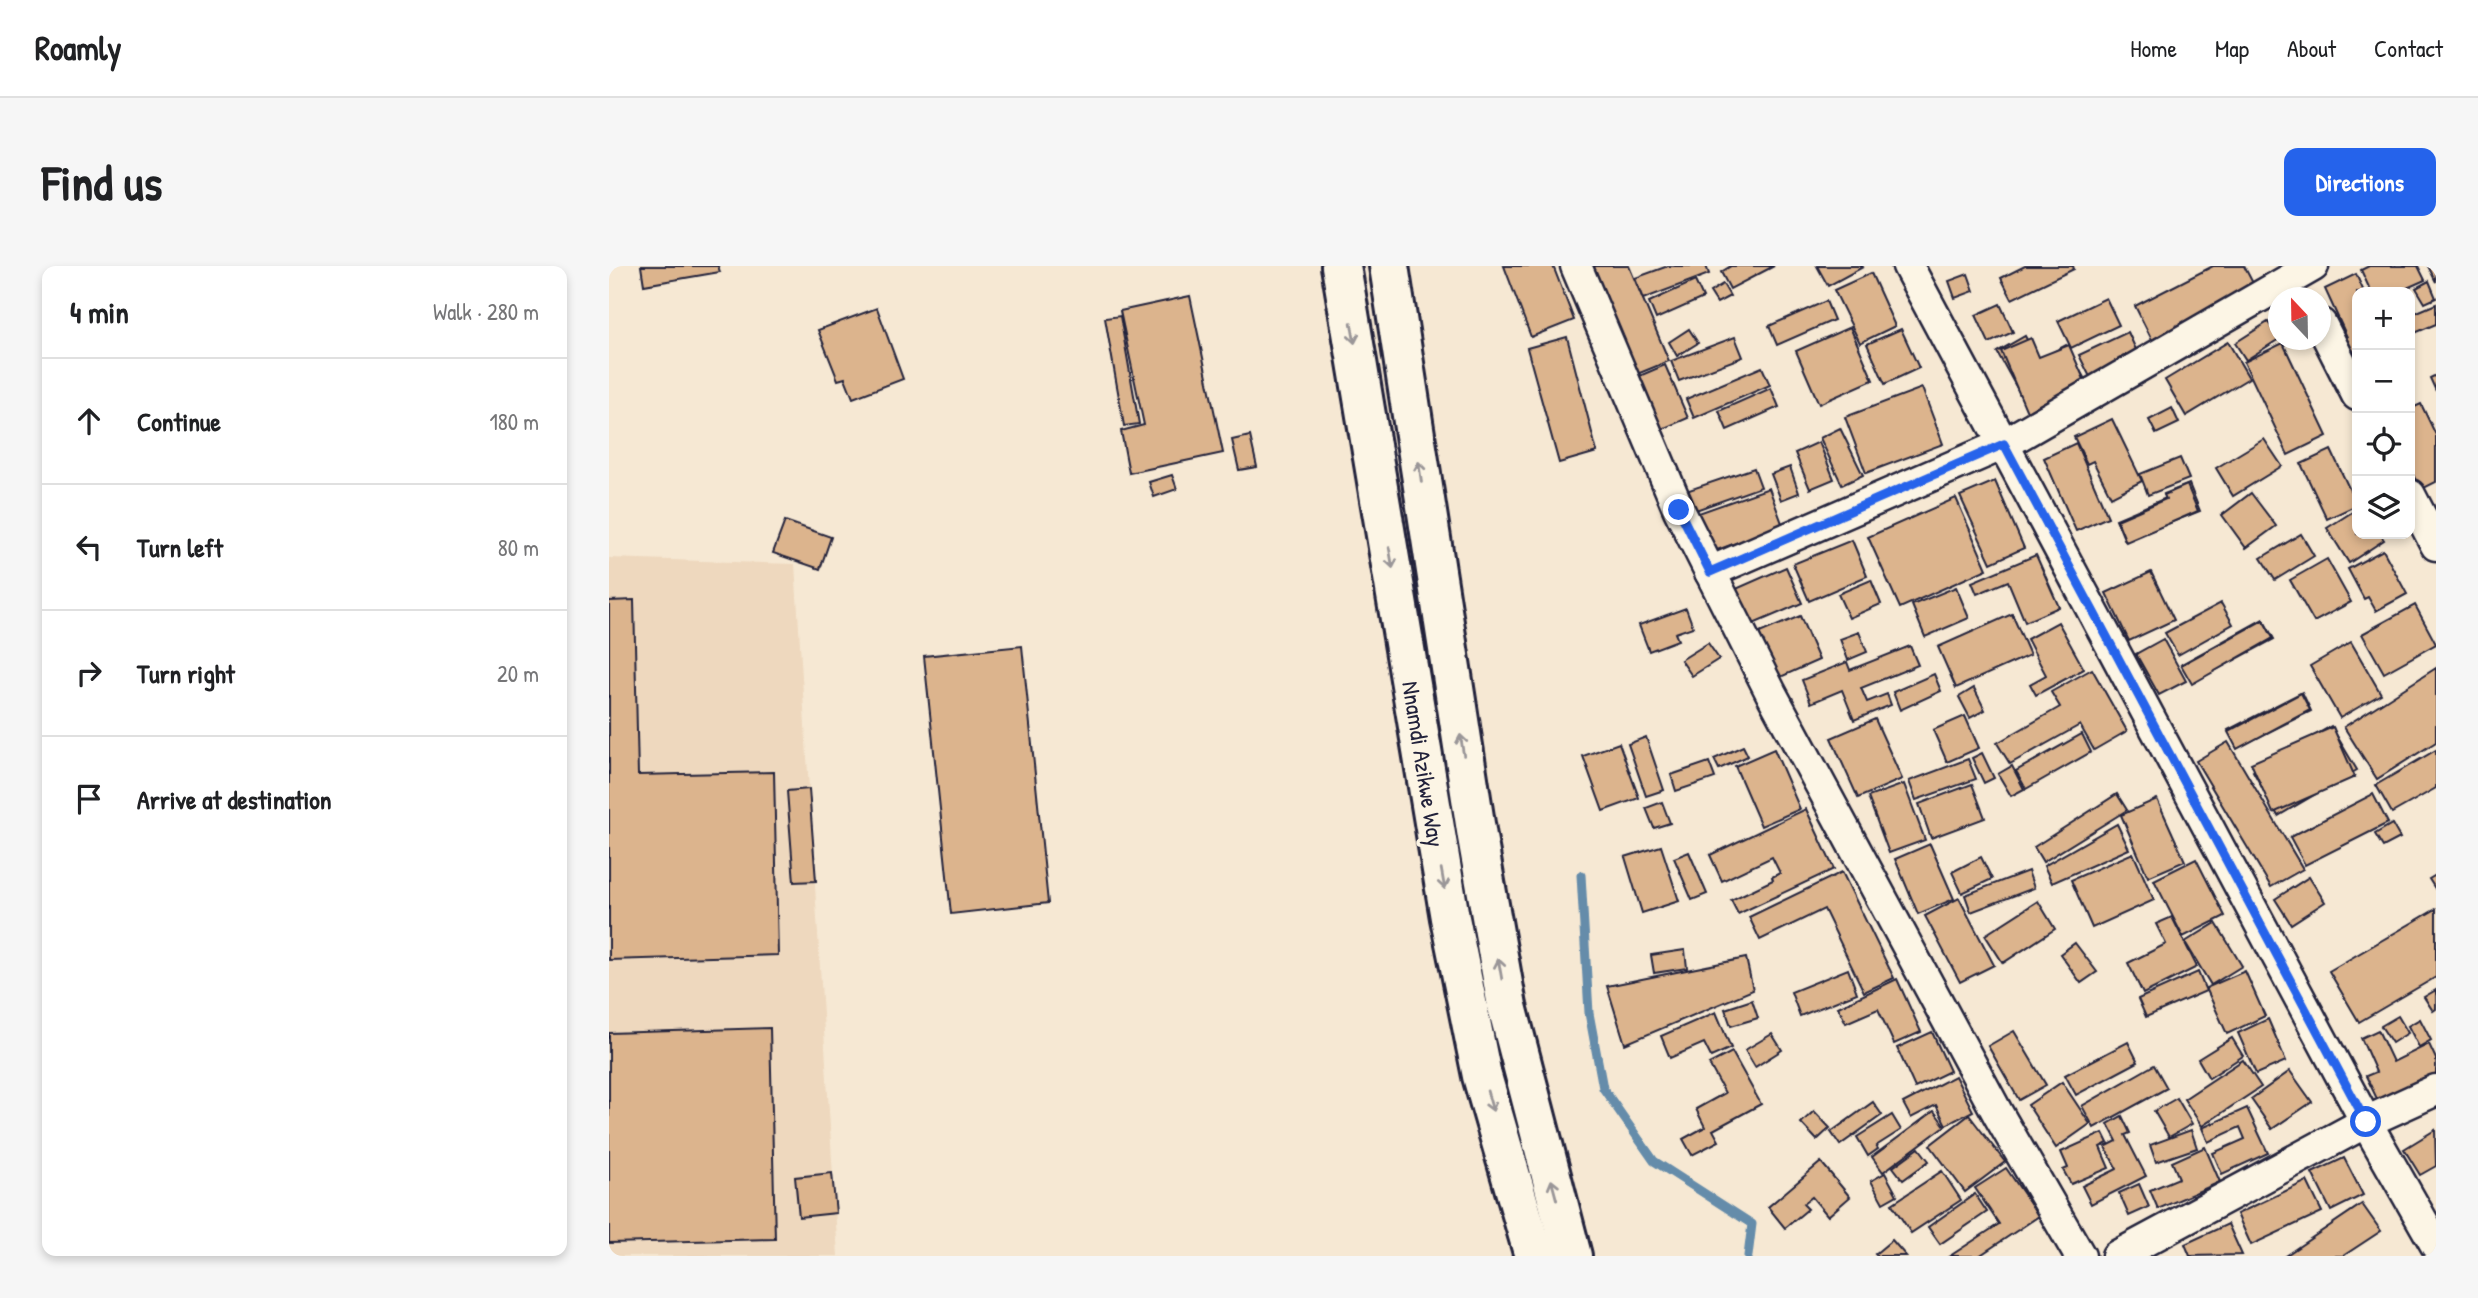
<!DOCTYPE html>
<meta charset="utf-8">
<style>
body{margin:0;font-family:"Patrick Hand",sans-serif;background:#f6f6f6;color:#202124}
.controls{position:absolute;right:21px;top:21px;display:grid;overflow:hidden;border-radius:14px;box-shadow:0 4px 10px #0003}
.controls button{width:63px;height:63px;display:grid;place-items:center;padding:0;border:0;border-bottom:2px solid #e0e0e0;background:#fff;color:#202124;font:35px sans-serif}
.compass{position:absolute;left:1659px;top:21px;width:63px;height:63px;border-radius:50%;background:#fff;box-shadow:0 4px 10px #0003;rotate:338deg}
.stop{position:absolute;width:21px;height:21px;margin:-16px;border:5px solid #2563eb;border-radius:50%;background:#fff}
.stop.end{background:#2563eb;border-color:#fff;box-shadow:0 2px 7px #0008}
.list{margin:0;padding:0;list-style:none}
h2{display:flex;justify-content:space-between;align-items:center;height:91px;margin:0;padding:0 28px;font-size:30px}
h2 small{font-size:23px;font-weight:400;color:#757577}
.list li{display:grid;grid-template-columns:46px 1fr auto;gap:21px;align-items:center;box-sizing:border-box;height:126px;padding:0 28px;border-top:2px solid #e0e0e0}
.list b{display:block;font-size:26px;white-space:nowrap}
.list em{font-size:23px;font-style:normal;color:#757577}
.icon{flex:none;width:38px;height:38px;fill:none;stroke:currentColor;stroke-width:2;stroke-linecap:round;stroke-linejoin:round}
.map{position:relative;flex:none;width:1827px;height:990px;overflow:hidden;border-radius:14px}
header{display:flex;align-items:center;gap:42px;box-sizing:border-box;height:98px;padding:0 35px;background:#fff;border-bottom:2px solid #e0e0e0}
header strong{font-size:33px}
nav{display:flex;gap:38px;margin-inline-start:auto;font-size:24px}
.intro{display:flex;align-items:center;justify-content:space-between;box-sizing:border-box;height:168px;padding:0 42px}
h1{margin:0;font-size:49px}
.button{padding:18px 32px;border-radius:14px;background:#2563eb;color:#fff;font-size:24px;font-weight:700}
main{display:flex;gap:42px;padding:0 42px}
aside{flex:1;background:#fff;border-radius:14px;box-shadow:0 4px 10px #0003}
.map>svg:first-child{display:block}
.built{fill:#eed8be}
.lines{fill:none;stroke-linecap:round;stroke-linejoin:round}
.stream{stroke:#658caa;stroke-width:9}
.building{fill:#dcb48d;stroke:#22223b;stroke-width:2}
.street-casing{stroke:#22223b;stroke-width:35}
.highway-casing{stroke:#22223b;stroke-width:44}
.street{stroke:#fcf5e5;stroke-width:30}
.highway{stroke:#fcf5e5;stroke-width:38}
.oneway{stroke:#9a9698}
.route{stroke:#2563eb;stroke-width:9}
.labels{text-anchor:middle;dominant-baseline:central;stroke-width:7;stroke-linejoin:round;paint-order:stroke}
.street-label{font-size:24px;fill:#22223b;stroke:#fcf5e5}
</style>
<header>
<strong>Roamly</strong>
<nav><a>Home</a><a>Map</a><a>About</a><a>Contact</a></nav>
</header>
<div class="intro"><h1>Find us</h1><a class="button">Directions</a></div>
<main>
<aside>
<h2>4 min<small>Walk · 280 m</small></h2>
<ul class="list">
<li><svg class="icon" aria-label="ahead" viewBox="0 0 24 24"><path d="M12 20V5M6 11l6-6 6 6"/></svg><div><b>Continue</b></div><em>180 m</em></li>
<li><svg class="icon" aria-label="left" viewBox="0 0 24 24"><path d="M17 20v-9H6M10 6l-5 5 5 5"/></svg><div><b>Turn left</b></div><em>80 m</em></li>
<li><svg class="icon" aria-label="right" viewBox="0 0 24 24"><path d="M7 20v-9h11M14 6l5 5-5 5"/></svg><div><b>Turn right</b></div><em>20 m</em></li>
<li><svg class="icon" aria-label="arrive" viewBox="0 0 24 24"><path d="M6 21V4h12l-3 4 3 4H6"/></svg><div><b>Arrive at destination</b></div></li>
</ul>
</aside>
<div class="map">
<svg width="1827" height="990" viewBox="0 0 1827 990">
<rect width="100%" height="100%" fill="#f6e8d3"/>
<filter id="ink" filterUnits="userSpaceOnUse"><feTurbulence type="fractalNoise" baseFrequency=".0143" numOctaves="2"/><feDisplacementMap in="SourceGraphic" scale="14" xChannelSelector="R" yChannelSelector="G"/><feConvolveMatrix kernelMatrix="1 2 1 2 8 2 1 2 1" color-interpolation-filters="sRGB"/></filter>
<g filter="url(#ink)">
<polygon class="built" points="0,292 186,298 229,990 0,990"/>
<g class="lines">
<polyline class="stream" points="972,609 980,747 994,822 1045,895 1143,958 1139,990"/>
</g>
<g class="building">
<polygon points="32,0 109,0 111,6 35,19"/>
<polygon points="895,0 944,0 965,54 922,71"/>
<polygon points="974,0 1020,0 1060,95 1021,111"/>
<polygon points="1059,0 1097,0 1100,8 1034,33 1026,12"/>
<polygon points="1122,0 1165,0 1121,23 1112,6"/>
<polygon points="1208,0 1253,0 1254,1 1219,20"/>
<polygon points="1416,0 1464,0 1465,3 1403,33 1392,12"/>
<polygon points="1604,0 1635,0 1646,21 1543,74 1526,40"/>
<polygon points="1760,0 1809,0 1816,14 1789,26 1762,26 1752,4"/>
<polygon points="1819,0 1827,0 1827,16"/>
<polygon points="1262,7 1286,60 1251,77 1225,24"/>
<polygon points="1359,8 1365,25 1346,32 1340,15"/>
<polygon points="1747,8 1755,26 1748,26 1748,88 1739,92 1731,74 1738,71 1716,23"/>
<polygon points="1086,15 1094,32 1047,53 1040,36"/>
<polygon points="1820,15 1827,32 1816,37 1807,22"/>
<polygon points="1114,18 1121,30 1108,37 1101,26"/>
<polygon points="581,30 614,187 520,207 512,165 535,159 511,45"/>
<polygon points="1497,32 1510,59 1462,82 1449,55"/>
<polygon points="1217,35 1225,54 1168,79 1160,60"/>
<polygon points="1391,38 1404,66 1380,77 1367,49"/>
<polygon points="1827,38 1827,58 1801,69 1801,49"/>
<polygon points="268,42 294,113 244,132 236,112 229,114 209,64"/>
<polygon points="511,50 530,158 515,160 496,52"/>
<polygon points="1659,56 1670,73 1637,94 1626,77"/>
<polygon points="1241,61 1264,114 1210,138 1187,85"/>
<polygon points="1080,63 1089,77 1068,90 1060,76"/>
<polygon points="1292,63 1310,102 1276,118 1258,78"/>
<polygon points="1519,66 1529,88 1481,111 1470,89"/>
<polygon points="1416,70 1429,94 1457,79 1478,117 1422,148 1388,86"/>
<polygon points="958,71 988,186 950,197 918,82"/>
<polygon points="1126,71 1134,91 1070,115 1062,95"/>
<polygon points="1422,72 1430,91 1460,79 1478,120 1418,146 1392,85"/>
<polygon points="1619,76 1640,112 1577,150 1556,114"/>
<polygon points="1674,77 1718,170 1679,189 1635,96"/>
<polygon points="1056,99 1079,152 1044,167 1021,114"/>
<polygon points="1153,101 1161,119 1085,152 1077,133"/>
<polygon points="1827,109 1827,125 1821,112"/>
<polygon points="1162,122 1170,141 1118,164 1110,145"/>
<polygon points="1313,122 1334,178 1257,207 1236,151"/>
<polygon points="1812,138 1827,169 1827,216 1811,224 1801,202 1801,143"/>
<polygon points="1563,142 1570,157 1547,168 1540,154"/>
<polygon points="1503,153 1533,215 1502,231 1484,195 1478,198 1465,171"/>
<polygon points="1231,162 1254,209 1233,219 1211,172"/>
<polygon points="641,170 648,201 630,204 623,174"/>
<polygon points="1655,173 1673,200 1624,230 1607,202"/>
<polygon points="1210,176 1225,213 1201,223 1186,187"/>
<polygon points="1467,177 1499,251 1467,265 1435,192"/>
<polygon points="1722,184 1748,239 1718,253 1692,198"/>
<polygon points="1571,192 1580,213 1539,229 1531,208"/>
<polygon points="1181,201 1190,227 1172,234 1162,208"/>
<polygon points="1145,202 1152,221 1084,245 1077,225"/>
<polygon points="563,209 568,223 545,231 540,216"/>
<polygon points="1386,215 1415,282 1382,297 1351,230"/>
<polygon points="1580,218 1591,245 1516,275 1507,253 1557,232 1555,228"/>
<polygon points="1578,219 1589,245 1517,276 1508,254 1557,233 1555,229"/>
<polygon points="1160,222 1174,260 1097,288 1084,249"/>
<polygon points="1642,227 1667,260 1637,282 1613,249"/>
<polygon points="1347,232 1378,303 1291,342 1259,271"/>
<polygon points="1748,243 1748,268 1771,268 1775,274 1740,297 1718,262"/>
<polygon points="176,255 222,271 211,303 164,287"/>
<polygon points="1692,268 1705,290 1666,314 1652,292"/>
<polygon points="1243,274 1258,310 1200,335 1184,298"/>
<polygon points="1774,284 1798,328 1767,345 1759,331 1755,333 1739,303"/>
<polygon points="1427,289 1450,341 1416,356 1399,315 1368,328 1363,316"/>
<polygon points="1718,293 1742,336 1705,356 1681,314"/>
<polygon points="1177,301 1193,337 1142,359 1127,323"/>
<polygon points="1542,306 1565,354 1520,375 1497,327"/>
<polygon points="1262,314 1272,338 1240,352 1229,328"/>
<polygon points="1347,321 1360,352 1316,371 1303,339"/>
<polygon points="25,334 29,509 165,506 169,689 0,694 0,335"/>
<polygon points="1612,337 1624,358 1569,389 1556,367"/>
<polygon points="1806,339 1827,378 1775,407 1753,368"/>
<polygon points="1077,342 1084,361 1066,367 1069,374 1040,385 1030,359"/>
<polygon points="1403,348 1421,389 1347,422 1329,381"/>
<polygon points="1191,350 1210,394 1167,413 1148,368"/>
<polygon points="1654,353 1665,373 1583,417 1573,398"/>
<polygon points="1654,354 1664,372 1583,418 1572,399"/>
<polygon points="1449,356 1475,403 1427,429 1421,418 1437,409 1418,373"/>
<polygon points="1250,366 1258,386 1239,394 1231,373"/>
<polygon points="1554,373 1577,415 1550,429 1527,388"/>
<polygon points="1742,376 1772,428 1731,452 1701,400"/>
<polygon points="1099,377 1110,393 1083,410 1072,394"/>
<polygon points="413,380 439,637 342,648 315,390"/>
<polygon points="1301,380 1309,399 1252,422 1258,436 1278,428 1282,439 1245,454 1233,424 1202,437 1193,414 1238,396 1241,404"/>
<polygon points="1827,402 1827,476 1768,513 1735,461"/>
<polygon points="1483,403 1518,465 1485,484 1471,459 1401,498 1388,477 1451,441 1442,426"/>
<polygon points="1325,408 1332,425 1291,444 1284,426"/>
<polygon points="1365,422 1376,444 1361,452 1350,431"/>
<polygon points="1693,426 1702,445 1628,482 1619,464"/>
<polygon points="1692,427 1701,444 1628,483 1619,466"/>
<polygon points="1356,450 1370,482 1338,496 1324,464"/>
<polygon points="1266,453 1293,513 1249,532 1222,472"/>
<polygon points="1722,460 1748,504 1669,550 1644,505"/>
<polygon points="1724,461 1746,511 1664,547 1642,497"/>
<polygon points="1473,468 1482,486 1417,523 1407,505"/>
<polygon points="1037,471 1055,524 1037,530 1019,478"/>
<polygon points="1619,476 1694,603 1662,621 1587,495"/>
<polygon points="1010,477 1030,532 994,545 974,490"/>
<polygon points="1134,480 1139,490 1110,503 1105,493"/>
<polygon points="1165,483 1191,543 1152,560 1126,500"/>
<polygon points="1827,484 1827,522 1783,547 1767,519"/>
<polygon points="1373,487 1385,512 1375,517 1363,492"/>
<polygon points="1359,493 1367,513 1307,534 1300,515"/>
<polygon points="1100,496 1106,512 1067,525 1062,509"/>
<polygon points="1403,500 1415,523 1402,530 1389,508"/>
<polygon points="1295,518 1316,574 1280,587 1259,531"/>
<polygon points="1363,518 1376,552 1322,572 1310,538"/>
<polygon points="200,523 207,615 185,616 178,525"/>
<polygon points="1508,528 1518,544 1434,596 1425,581"/>
<polygon points="1764,528 1779,557 1696,599 1681,571"/>
<polygon points="1548,533 1576,595 1539,611 1512,549"/>
<polygon points="1053,536 1061,557 1045,562 1037,542"/>
<polygon points="1197,543 1225,603 1129,648 1122,634 1164,614 1163,611 1171,607 1163,591 1113,615 1101,589"/>
<polygon points="1508,558 1520,583 1443,617 1435,600"/>
<polygon points="1783,558 1791,572 1774,581 1766,568"/>
<polygon points="1321,578 1345,633 1309,648 1286,593"/>
<polygon points="1052,580 1070,635 1033,647 1016,591"/>
<polygon points="1080,586 1098,628 1083,634 1065,592"/>
<polygon points="1524,587 1545,634 1483,662 1462,614"/>
<polygon points="1372,591 1383,613 1353,627 1343,606"/>
<polygon points="1587,593 1616,650 1574,671 1545,614"/>
<polygon points="1419,605 1425,622 1362,646 1356,629"/>
<polygon points="1233,606 1285,712 1255,726 1215,643 1151,674 1140,651"/>
<polygon points="1827,609 1827,624 1820,613"/>
<polygon points="1700,611 1716,636 1682,658 1666,633"/>
<polygon points="1350,632 1385,699 1351,716 1316,650"/>
<polygon points="1429,635 1446,663 1394,697 1376,669"/>
<polygon points="1827,643 1827,711 1750,756 1720,705"/>
<polygon points="1563,651 1588,701 1534,728 1519,697 1557,678 1547,658"/>
<polygon points="1607,657 1633,700 1602,719 1576,676"/>
<polygon points="1466,677 1488,706 1472,717 1451,688"/>
<polygon points="1076,684 1078,702 1045,707 1042,689"/>
<polygon points="1137,692 1144,724 1016,778 998,720"/>
<polygon points="1239,703 1248,727 1191,750 1182,726"/>
<polygon points="1636,705 1656,750 1618,768 1597,722"/>
<polygon points="1589,706 1597,725 1537,751 1529,733"/>
<polygon points="1288,713 1312,766 1285,778 1269,743 1237,757 1229,741"/>
<polygon points="1827,724 1827,743 1824,745 1815,731"/>
<polygon points="1143,734 1149,752 1122,760 1116,743"/>
<polygon points="1107,746 1122,782 1102,791 1095,777 1061,792 1052,770"/>
<polygon points="1789,750 1799,767 1783,777 1772,760"/>
<polygon points="1659,753 1677,795 1647,808 1629,767"/>
<polygon points="1811,753 1822,774 1810,781 1799,760"/>
<polygon points="161,762 166,973 0,977 0,767"/>
<polygon points="1769,764 1784,796 1820,778 1827,793 1827,808 1769,835 1757,810 1767,806 1752,772"/>
<polygon points="1405,765 1437,819 1410,834 1379,780"/>
<polygon points="1323,766 1341,805 1306,822 1288,782"/>
<polygon points="1163,768 1173,784 1146,801 1136,784"/>
<polygon points="1623,772 1634,790 1600,812 1589,793"/>
<polygon points="1519,776 1529,796 1467,829 1456,809"/>
<polygon points="1123,786 1152,838 1104,864 1110,875 1083,889 1074,873 1096,861 1087,843 1116,827 1100,798"/>
<polygon points="1634,794 1652,821 1593,860 1575,833"/>
<polygon points="1545,799 1558,822 1485,862 1473,840"/>
<polygon points="1681,805 1703,836 1663,863 1642,833"/>
<polygon points="1346,810 1364,845 1337,859 1327,839 1302,852 1294,837"/>
<polygon points="1453,816 1481,858 1447,882 1419,839"/>
<polygon points="1568,832 1583,858 1560,871 1545,845"/>
<polygon points="1264,836 1273,849 1231,879 1222,866"/>
<polygon points="1638,842 1659,887 1613,908 1604,887 1636,873 1631,861 1599,876 1593,862"/>
<polygon points="1205,845 1221,862 1208,874 1192,857"/>
<polygon points="1325,845 1336,860 1274,906 1263,891"/>
<polygon points="1283,849 1292,864 1267,880 1269,883 1259,890 1248,871"/>
<polygon points="1360,849 1396,896 1356,926 1321,879"/>
<polygon points="1513,850 1521,867 1516,869 1537,910 1482,938 1473,920 1508,903 1496,881 1508,875 1499,858"/>
<polygon points="1582,864 1588,882 1547,896 1541,879"/>
<polygon points="1826,864 1827,900 1811,909 1795,883"/>
<polygon points="1494,867 1499,877 1491,881 1500,902 1462,918 1454,904 1459,902 1452,886"/>
<polygon points="1596,881 1611,916 1549,943 1541,924 1570,912 1563,896"/>
<polygon points="1310,882 1320,895 1294,914 1284,901"/>
<polygon points="1735,892 1754,929 1722,945 1703,907"/>
<polygon points="1212,896 1241,931 1219,950 1203,931 1194,938 1199,943 1176,962 1159,941"/>
<polygon points="1397,902 1430,950 1370,990 1341,990 1390,958 1366,922"/>
<polygon points="1333,905 1352,934 1302,967 1283,938"/>
<polygon points="223,907 227,947 190,951 186,911"/>
<polygon points="1276,907 1288,929 1274,937 1262,915"/>
<polygon points="1698,915 1713,946 1642,979 1628,948"/>
<polygon points="1530,918 1540,941 1520,950 1510,927"/>
<polygon points="1366,928 1378,946 1331,978 1319,961"/>
<polygon points="1753,938 1772,965 1734,990 1676,990"/>
<polygon points="1619,958 1633,989 1581,990 1576,978"/>
<polygon points="1283,974 1297,990 1268,990 1266,988"/>
</g>
<g class="lines">
<g class="street-casing">
<g id="street">
<polyline points="967,0 1070,244 1162,427 1389,848 1471,990"/>
<polyline points="1299,0 1757,856 1827,979"/>
<polyline points="1712,58 1748,129"/>
<polyline points="1801,229 1827,279"/>
<polyline points="1101,306 1395,178 1704,0"/>
<polyline points="1508,990 1757,856 1827,824"/>
</g>
</g>
<g class="highway-casing">
<g id="highway">
<polyline points="732,0 841,652 873,810 925,990"/>
<polyline points="780,0 868,571 898,740 963,990"/>
</g>
</g>
<use href="#street" class="street"/>
<use href="#highway" class="highway"/>
</g>
<defs><path id="oneway-shaft" d="M-6 0H5M1.5-3L5.5 0L1.5 3" fill="none" stroke-width="1.6" stroke-linecap="round" stroke-linejoin="round" transform="scale(1.75)"/></defs>
<g class="oneway">
<use href="#oneway-shaft" transform="translate(744 67) rotate(80)"/>
<use href="#oneway-shaft" transform="translate(811 206) rotate(-98)"/>
<use href="#oneway-shaft" transform="translate(782 292) rotate(80)"/>
<use href="#oneway-shaft" transform="translate(853 479) rotate(-99)"/>
<use href="#oneway-shaft" transform="translate(834 613) rotate(80)"/>
<use href="#oneway-shaft" transform="translate(891 703) rotate(-100)"/>
<use href="#oneway-shaft" transform="translate(881 835) rotate(74)"/>
<use href="#oneway-shaft" transform="translate(945 924) rotate(-105)"/>
</g>
</g>
<g class="lines" filter="url(#ink)">
<polyline class="route" points="1070,244 1101,306 1395,178 1757,856"/>
</g>
<g class="labels">
<g class="street-label">
<text transform="translate(815 498) rotate(81)">Nnamdi Azikwe Way</text>
</g>
</g>
</svg>
<div class="controls">
<button>+</button>
<button>−</button>
<button><svg class="icon" aria-label="locate" viewBox="0 0 24 24"><circle cx="12" cy="12" r="6"/><path d="M12 2v4M12 18v4M2 12h4M18 12h4"/></svg></button>
<button><svg class="icon" aria-label="layers" viewBox="0 0 24 24"><path d="M12 4l9 5-9 5-9-5zM3 14l9 5 9-5"/></svg></button>
</div>
<svg class="compass" viewBox="-18 -18 36 36"><path d="M0-13l5 13h-10z" fill="#e53935"/><path d="M0 13l5-13h-10z" fill="#757577"/></svg>
<div class="stop" style="left:1757px;top:856px"></div>
<div class="stop end" style="left:1070px;top:244px"></div>
</div>
</main>
